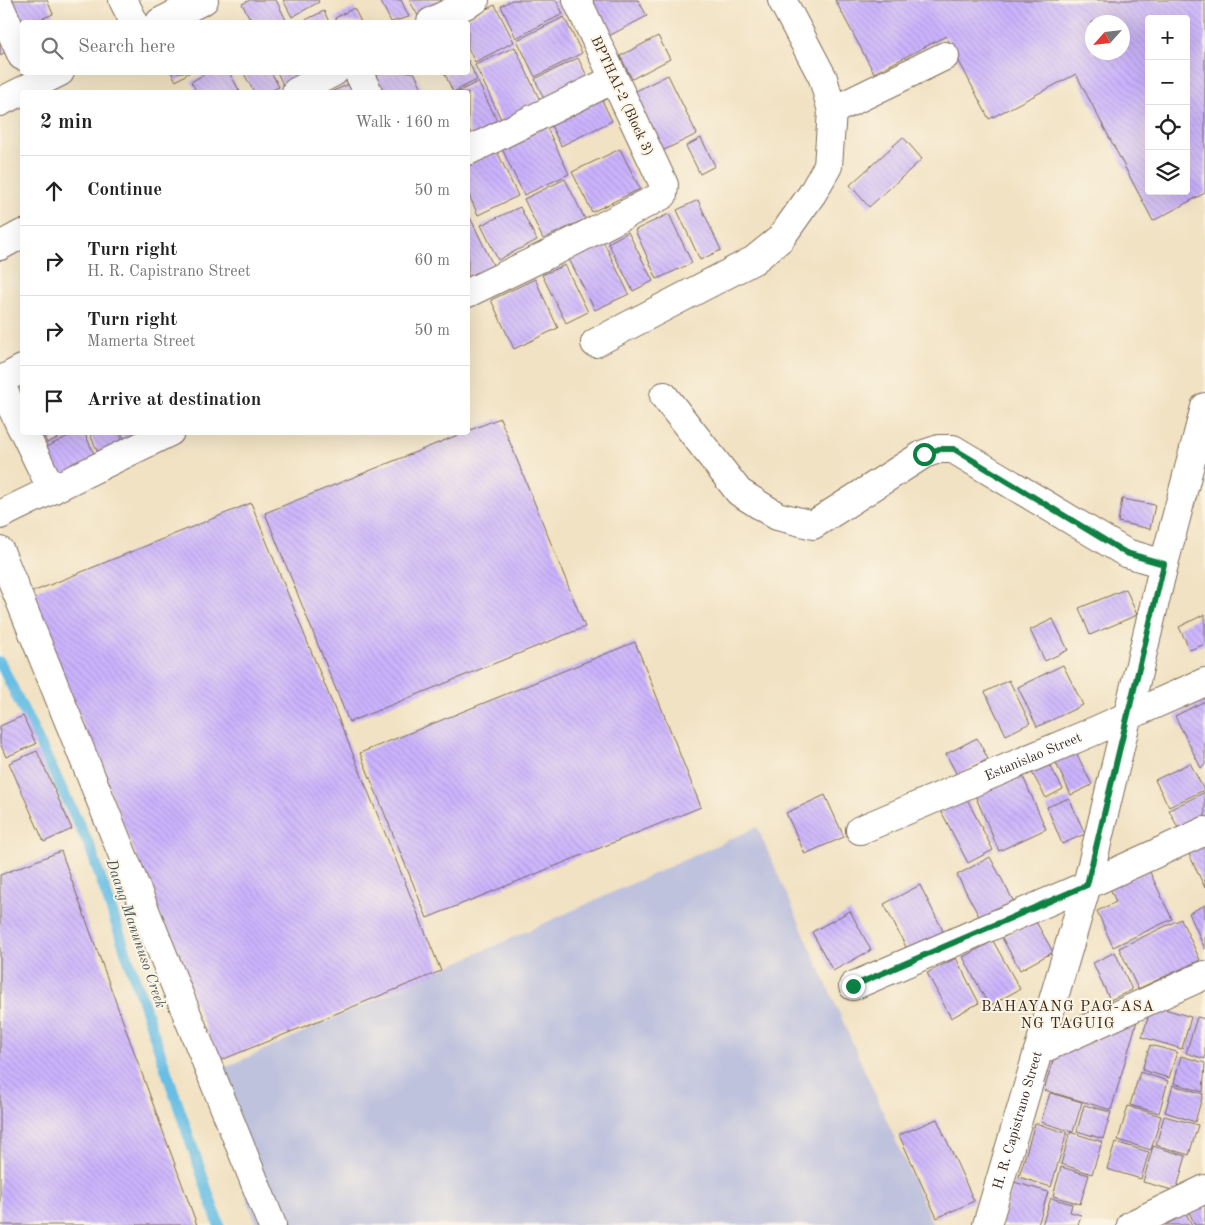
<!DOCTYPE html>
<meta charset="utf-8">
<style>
body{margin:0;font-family:"Old Standard TT",serif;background:#f2f2f2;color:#222}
.controls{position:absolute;right:15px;top:15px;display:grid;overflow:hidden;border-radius:5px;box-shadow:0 5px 20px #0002}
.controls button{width:45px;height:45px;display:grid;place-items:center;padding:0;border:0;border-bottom:1px solid #e0e0e0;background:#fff;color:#222;font:25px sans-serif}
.compass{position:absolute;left:1085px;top:15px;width:45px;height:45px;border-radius:50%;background:#fff;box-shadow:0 5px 20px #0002;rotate:243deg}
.stop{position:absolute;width:15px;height:15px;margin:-11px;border:4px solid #0b8043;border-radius:50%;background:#fff}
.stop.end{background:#0b8043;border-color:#fff;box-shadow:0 1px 5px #0008}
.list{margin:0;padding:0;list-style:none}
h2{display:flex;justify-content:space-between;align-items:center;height:65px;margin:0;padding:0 20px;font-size:21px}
h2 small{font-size:16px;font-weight:400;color:#767676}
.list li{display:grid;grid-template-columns:32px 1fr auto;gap:15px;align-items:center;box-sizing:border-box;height:70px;padding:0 20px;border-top:1px solid #e0e0e0}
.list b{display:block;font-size:19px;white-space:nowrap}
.list p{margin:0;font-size:16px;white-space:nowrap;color:#767676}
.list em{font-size:16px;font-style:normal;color:#767676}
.icon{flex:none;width:28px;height:28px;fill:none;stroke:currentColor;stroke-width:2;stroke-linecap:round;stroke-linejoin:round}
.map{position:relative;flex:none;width:1205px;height:1225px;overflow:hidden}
.search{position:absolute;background:#fff;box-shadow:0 5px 20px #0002;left:20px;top:20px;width:450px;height:55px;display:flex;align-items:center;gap:12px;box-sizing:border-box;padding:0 18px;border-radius:5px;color:#767676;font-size:19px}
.panel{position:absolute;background:#fff;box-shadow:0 5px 20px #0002;left:20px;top:90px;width:450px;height:345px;border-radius:5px}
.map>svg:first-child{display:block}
.industrial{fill:#bfc2dd}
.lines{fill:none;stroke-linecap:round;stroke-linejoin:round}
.stream{stroke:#67bee4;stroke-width:11}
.building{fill:url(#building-back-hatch);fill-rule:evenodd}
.minor-casing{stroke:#7b6a58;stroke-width:30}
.minor{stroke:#fff;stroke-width:28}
.route{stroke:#0b8043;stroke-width:6}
.labels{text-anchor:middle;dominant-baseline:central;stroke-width:4;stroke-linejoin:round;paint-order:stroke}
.street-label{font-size:14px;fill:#3b2a1e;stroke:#fcf5e5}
.water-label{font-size:15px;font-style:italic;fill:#485659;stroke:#fcf5e5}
.neighbourhood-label{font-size:15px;letter-spacing:1px;fill:#3b2a1e;stroke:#fcf5e5}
</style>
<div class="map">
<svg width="1205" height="1225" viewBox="0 0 1205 1225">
<defs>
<pattern id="building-back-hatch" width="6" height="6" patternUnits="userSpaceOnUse" patternTransform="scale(1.25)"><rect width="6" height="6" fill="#cbb3fd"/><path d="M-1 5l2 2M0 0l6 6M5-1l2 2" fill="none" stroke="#af9ad8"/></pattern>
</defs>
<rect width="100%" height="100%" fill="#fcf5e5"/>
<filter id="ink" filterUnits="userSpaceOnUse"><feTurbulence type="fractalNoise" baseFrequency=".02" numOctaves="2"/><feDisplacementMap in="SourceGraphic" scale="10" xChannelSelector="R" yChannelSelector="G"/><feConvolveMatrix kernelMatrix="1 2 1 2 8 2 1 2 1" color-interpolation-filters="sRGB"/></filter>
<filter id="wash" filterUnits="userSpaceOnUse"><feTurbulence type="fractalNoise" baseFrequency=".0096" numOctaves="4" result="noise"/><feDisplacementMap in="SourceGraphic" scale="20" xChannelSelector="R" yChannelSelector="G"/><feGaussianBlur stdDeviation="1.12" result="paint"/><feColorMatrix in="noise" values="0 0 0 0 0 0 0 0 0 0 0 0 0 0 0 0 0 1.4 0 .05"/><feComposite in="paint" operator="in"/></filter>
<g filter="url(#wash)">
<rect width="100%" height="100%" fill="#f1e2c3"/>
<polygon class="industrial" points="757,827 933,1225 257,1225 200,1079"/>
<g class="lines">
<polyline class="stream" points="0,662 90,847 219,1225"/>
</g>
<g id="blocks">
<g class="building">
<polygon points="10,0 47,0 53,14 34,22 22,22 22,28"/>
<polygon points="250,0 276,0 287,22 252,22 242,4"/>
<polygon points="283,0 318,0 319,2 292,17"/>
<polygon points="380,0 401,0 409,17 391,22"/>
<polygon points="409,0 442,0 446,8 421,21"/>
<polygon points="512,0 556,0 563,14 516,38 501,6"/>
<polygon points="586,0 638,0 647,16 603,39"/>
<path d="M835 0H1205V193L1153 221 1076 74 989 119 946 36 874 73ZM1149 19H1186V191H1149ZM1092 22H1122V52H1092Z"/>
<polygon points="495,5 514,42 475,62 468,48 468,22 459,22"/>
<polygon points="354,8 361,22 337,22 335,18"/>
<polygon points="324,11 329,22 301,22"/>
<polygon points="564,17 582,53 535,77 517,40"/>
<polygon points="658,36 670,59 632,79 620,56"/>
<polygon points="0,38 6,52 0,55"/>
<polygon points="515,47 543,107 504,125 475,65"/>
<polygon points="578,58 591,84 547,106 535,79"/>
<polygon points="468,60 477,80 453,92 444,72 468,72"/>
<polygon points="171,72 190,72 176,81"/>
<polygon points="208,72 229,72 240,92 197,92 191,82"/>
<polygon points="243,72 271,72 279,87 268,92 254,92"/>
<polygon points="277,72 309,72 283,85"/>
<polygon points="383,72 414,72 424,92 375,92 369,79"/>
<polygon points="668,75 697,134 654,155 626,96"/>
<polygon points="356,81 362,92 331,92"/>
<polygon points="478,82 500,127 474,140 468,127 468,92 457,92"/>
<polygon points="601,98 612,121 561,146 550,123"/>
<polygon points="546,126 569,174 524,195 501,147"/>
<polygon points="903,137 922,159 869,207 850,185"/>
<polygon points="701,138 715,166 700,174 686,146"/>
<polygon points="620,149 640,189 592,212 572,172"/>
<polygon points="497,151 518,196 478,215 468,193 468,165"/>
<polygon points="565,179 585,219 543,239 524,199"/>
<polygon points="698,200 721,250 700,260 677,210"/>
<polygon points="520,207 537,240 498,260 481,225"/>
<polygon points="468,213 493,265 468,278"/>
<polygon points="669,214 692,263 657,279 635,230"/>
<polygon points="628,232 653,281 633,291 608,243"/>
<polygon points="603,241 629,294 595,310 569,259"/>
<polygon points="565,265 588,312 566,323 542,275"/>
<polygon points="535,279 558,328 514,349 491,300"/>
<polygon points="22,377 22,396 15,381"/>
<polygon points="500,418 585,627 349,722 265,513"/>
<polygon points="42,432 70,432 47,443"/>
<polygon points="77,432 84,432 97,460 59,479 44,448"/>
<polygon points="89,432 119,432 124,443 99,455"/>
<polygon points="121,432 145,432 126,442"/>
<polygon points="1122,499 1155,505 1150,529 1118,522"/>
<polygon points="251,503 441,971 219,1061 30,593"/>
<polygon points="1126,589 1137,615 1090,635 1079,608"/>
<polygon points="1205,614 1205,644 1190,650 1179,627"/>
<polygon points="1053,619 1068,650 1045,661 1030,630"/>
<polygon points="635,642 701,807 427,918 360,753"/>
<polygon points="1063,665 1083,705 1037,727 1018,687"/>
<polygon points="1009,680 1030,723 1006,735 985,692"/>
<polygon points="1205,701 1205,765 1201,768 1175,716"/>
<polygon points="23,716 36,744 6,757 0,743 0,726"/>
<polygon points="977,738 988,759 957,775 946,754"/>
<polygon points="1075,750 1092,785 1071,795 1054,759"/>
<polygon points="37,751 72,829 44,842 9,763"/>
<polygon points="1047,760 1063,789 1046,798 1030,769"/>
<polygon points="1190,763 1204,790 1169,807 1155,780"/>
<polygon points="1021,772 1046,829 999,851 974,793"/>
<polygon points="1205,792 1205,820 1180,832 1169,810"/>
<polygon points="825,795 844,837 805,854 786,813"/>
<polygon points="966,797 993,850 968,863 941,811"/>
<polygon points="1069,798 1085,834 1062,844 1047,807"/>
<polygon points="1205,844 1205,888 1188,852"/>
<polygon points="61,851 197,1225 0,1225 0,875"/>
<polygon points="990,857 1015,904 982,922 957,875"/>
<polygon points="1149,870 1172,919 1113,947 1097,911 1116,902 1110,888"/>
<polygon points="920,885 945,935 909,953 884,904"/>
<polygon points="1205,905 1205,949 1189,913"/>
<polygon points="850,911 871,950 833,971 812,932"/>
<polygon points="1181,919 1200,960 1138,989 1119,948"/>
<polygon points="1035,920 1053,952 1020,970 1002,938"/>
<polygon points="993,941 1020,989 989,1006 963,957"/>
<polygon points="1115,952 1132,990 1110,1000 1093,963"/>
<polygon points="956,958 979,1003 951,1018 927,973"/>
<polygon points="1152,1005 1191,1017 1182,1049 1142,1037"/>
<polygon points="1197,1017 1205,1019 1205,1059 1186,1053"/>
<polygon points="1137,1021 1111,1110 1044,1090 1054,1057"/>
<polygon points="1150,1045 1177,1052 1169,1078 1142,1070"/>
<polygon points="1181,1056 1205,1063 1203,1092 1174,1083"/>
<polygon points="1140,1072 1168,1081 1159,1113 1130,1105"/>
<polygon points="1173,1085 1203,1094 1195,1122 1165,1112"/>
<polygon points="1050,1093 1082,1102 1073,1132 1041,1122"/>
<polygon points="1084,1105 1111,1112 1103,1139 1077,1131"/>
<polygon points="1128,1106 1161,1116 1151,1150 1118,1140"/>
<polygon points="1164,1116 1198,1125 1189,1155 1156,1145"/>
<polygon points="937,1119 974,1201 937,1218 899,1135"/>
<polygon points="1035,1123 1067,1133 1051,1187 1019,1177"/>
<polygon points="1070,1132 1102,1142 1092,1174 1061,1164"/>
<polygon points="1115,1142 1149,1152 1141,1179 1107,1169"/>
<polygon points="1153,1146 1186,1156 1176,1191 1143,1182"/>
<polygon points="1061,1167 1089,1175 1080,1204 1053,1196"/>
<polygon points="1014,1182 1048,1192 1038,1225 1001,1225"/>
<polygon points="1051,1198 1072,1204 1070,1212 1081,1215 1078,1225 1042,1225"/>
<polygon points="1205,1204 1205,1225 1195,1225 1189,1212"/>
<polygon points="1186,1213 1192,1225 1165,1225 1164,1223"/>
</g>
</g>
</g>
<g filter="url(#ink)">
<use href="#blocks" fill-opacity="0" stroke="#7b6a58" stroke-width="1"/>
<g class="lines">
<g class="minor-casing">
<g id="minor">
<polyline points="123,0 134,22"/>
<polyline points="0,7 22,56"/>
<polyline points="160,22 204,0"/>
<polyline points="431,22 475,0"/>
<polyline points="358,72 368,92"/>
<polyline points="296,92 334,72"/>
<polyline points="0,102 60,72"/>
<polyline points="832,111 945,56"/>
<polyline points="468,151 614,79"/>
<polyline points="0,246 22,234"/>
<polyline points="468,293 557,250 663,195 664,185 577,0"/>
<polyline points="595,343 754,260 780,239 812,194 828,166 832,111 823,78 782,0"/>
<polyline points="0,381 22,369"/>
<polyline points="0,383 22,429"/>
<polyline points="664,396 739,492 777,516 813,525 924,454 939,449 953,449 1126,553 1164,564"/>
<polyline points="24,432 52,490"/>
<polyline points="0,515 170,432"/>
<polyline points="0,551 272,1225"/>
<path id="s1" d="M860 830 1092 732 1205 682"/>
<polyline points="853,986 1087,885 1205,831"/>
<polyline points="1038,1051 1205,975"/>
<path id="s2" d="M987 1225 1087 885 1164 564 1205 407"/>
<polyline points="1131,1225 1205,1189"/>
</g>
</g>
<use href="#minor" class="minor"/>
</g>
</g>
<g class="lines" filter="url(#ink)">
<polyline class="route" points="853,986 1087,885 1164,564 1126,553 954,449 939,449 924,454"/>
</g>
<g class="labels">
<g class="street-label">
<text transform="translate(622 96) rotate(65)">BPTHAI-2 (Block 3)</text>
<text stroke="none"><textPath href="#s1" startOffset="188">Estanislao Street</textPath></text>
<text stroke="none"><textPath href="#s2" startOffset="109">H. R. Capistrano Street</textPath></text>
</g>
<g class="water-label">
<text transform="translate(135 934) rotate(71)">Daang Manunuso Creek</text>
</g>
<g class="neighbourhood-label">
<text x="1068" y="1007">BAHAYANG PAG-ASA<tspan x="1068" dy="17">NG TAGUIG</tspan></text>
</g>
</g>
</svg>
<div class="controls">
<button>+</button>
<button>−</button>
<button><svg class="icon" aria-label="locate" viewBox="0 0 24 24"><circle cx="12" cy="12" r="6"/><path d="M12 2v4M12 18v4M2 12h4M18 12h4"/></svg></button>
<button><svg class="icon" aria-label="layers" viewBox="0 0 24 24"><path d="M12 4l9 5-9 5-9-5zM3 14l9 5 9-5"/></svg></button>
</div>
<svg class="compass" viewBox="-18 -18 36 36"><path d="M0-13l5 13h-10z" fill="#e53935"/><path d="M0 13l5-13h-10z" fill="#767676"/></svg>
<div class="stop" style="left:924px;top:454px"></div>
<div class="stop end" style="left:853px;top:986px"></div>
<div class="search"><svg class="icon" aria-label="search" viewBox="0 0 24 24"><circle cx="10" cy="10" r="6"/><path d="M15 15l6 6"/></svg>Search here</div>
<section class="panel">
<h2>2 min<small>Walk · 160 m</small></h2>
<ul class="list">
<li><svg class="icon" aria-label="ahead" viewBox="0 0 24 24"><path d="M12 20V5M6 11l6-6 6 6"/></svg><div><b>Continue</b></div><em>50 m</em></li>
<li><svg class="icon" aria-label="right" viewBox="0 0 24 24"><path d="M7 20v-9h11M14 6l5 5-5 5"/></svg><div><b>Turn right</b><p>H. R. Capistrano Street</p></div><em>60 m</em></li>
<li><svg class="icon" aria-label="right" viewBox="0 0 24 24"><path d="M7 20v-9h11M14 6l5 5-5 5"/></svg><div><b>Turn right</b><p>Mamerta Street</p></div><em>50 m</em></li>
<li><svg class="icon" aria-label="arrive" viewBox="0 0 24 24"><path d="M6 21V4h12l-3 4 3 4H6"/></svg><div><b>Arrive at destination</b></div></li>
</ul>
</section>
</div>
